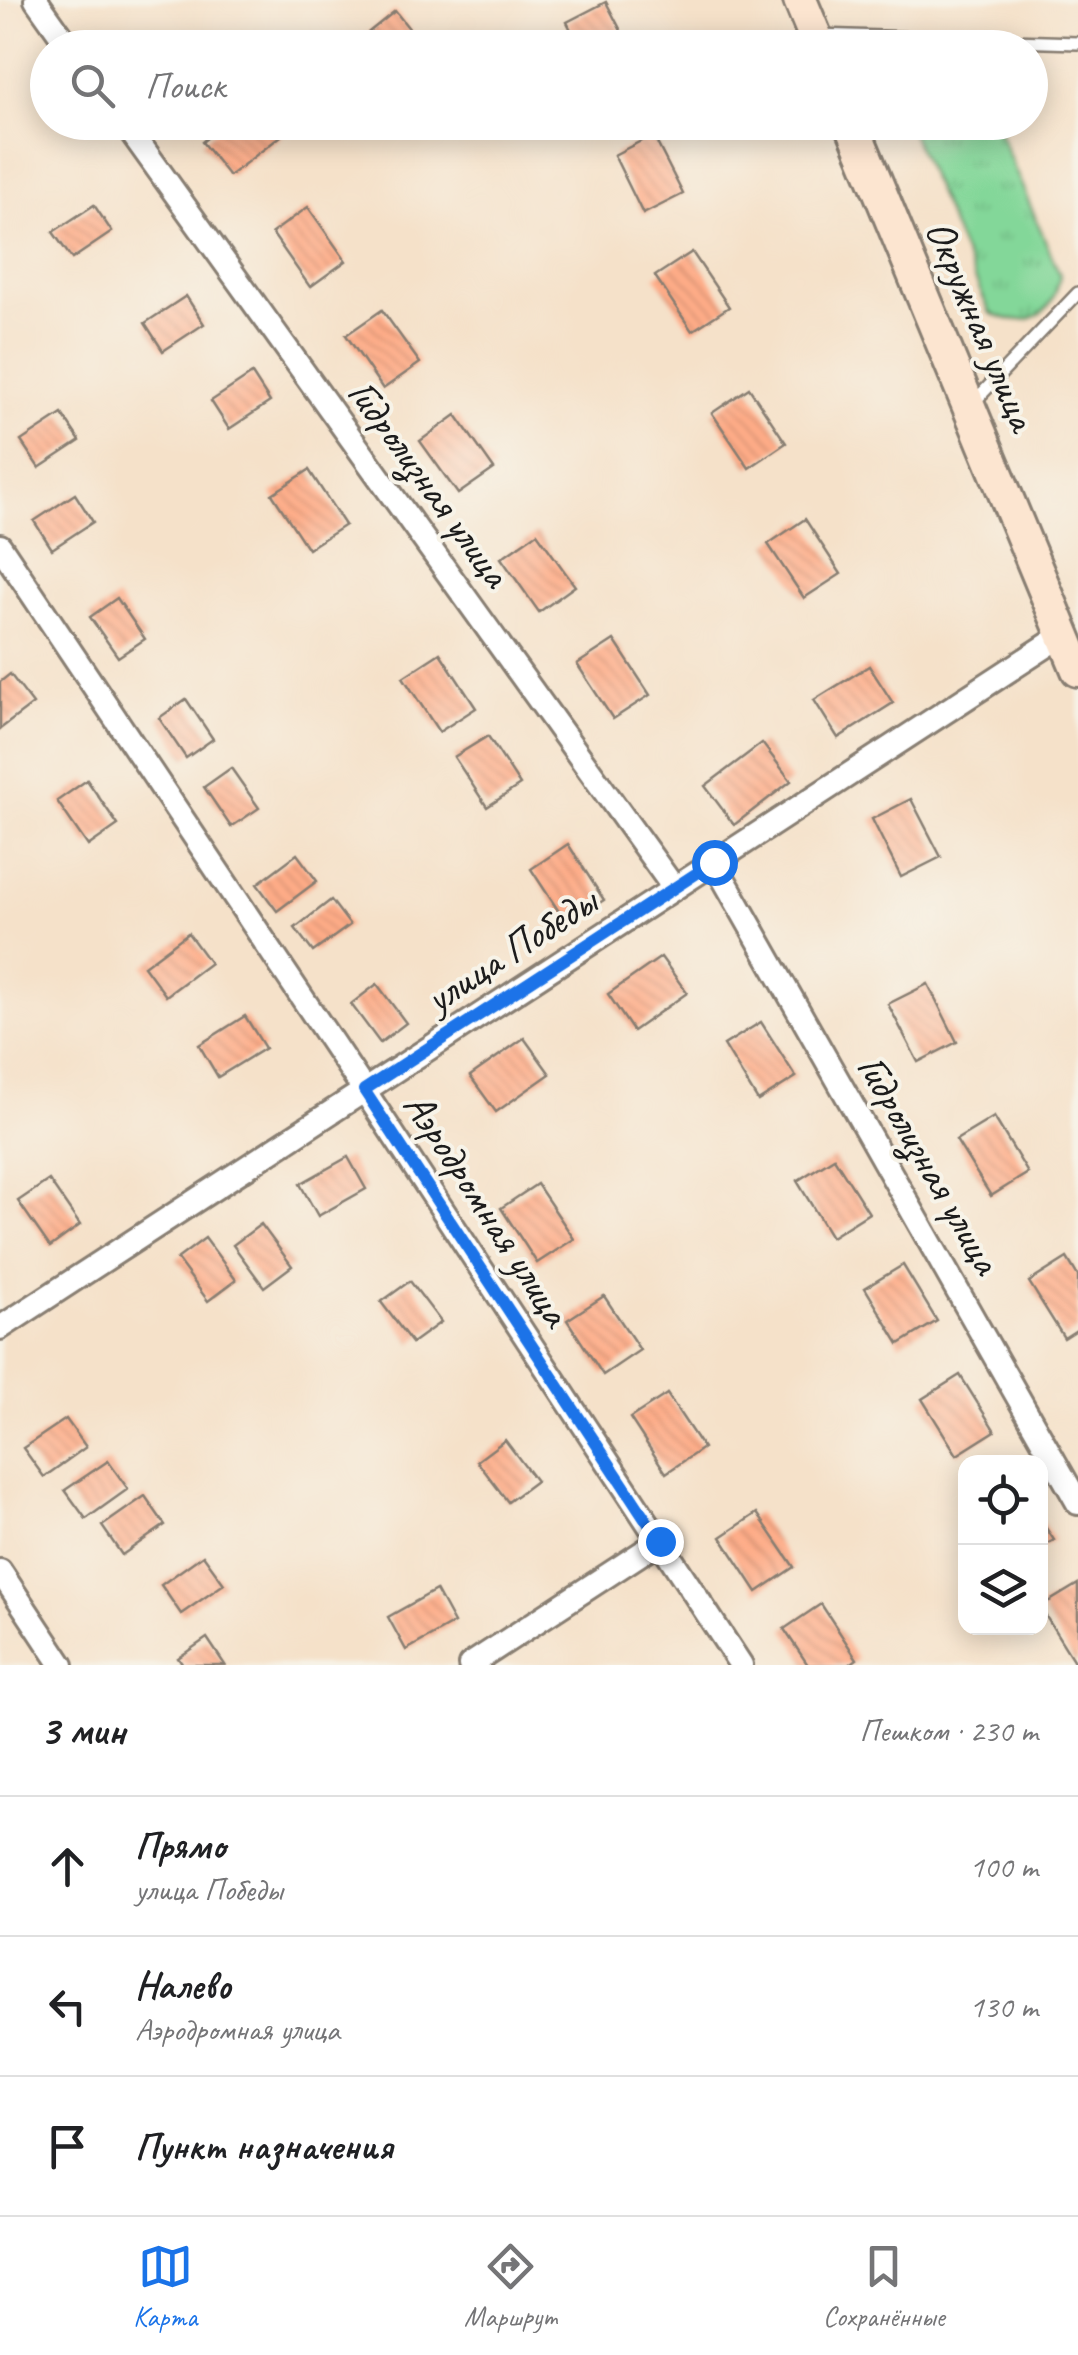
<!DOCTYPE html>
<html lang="ru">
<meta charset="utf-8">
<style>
body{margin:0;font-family:Caveat,sans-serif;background:#f2f2f2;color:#202124}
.controls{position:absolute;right:30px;bottom:30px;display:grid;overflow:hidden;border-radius:20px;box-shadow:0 5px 25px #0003}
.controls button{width:90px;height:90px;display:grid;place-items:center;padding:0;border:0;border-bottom:2px solid #e0e0e0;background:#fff;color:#202124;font:50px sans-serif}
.stop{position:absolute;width:30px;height:30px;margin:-22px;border:8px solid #1a73e8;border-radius:50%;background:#fff}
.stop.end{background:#1a73e8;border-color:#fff;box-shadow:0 2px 10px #0008}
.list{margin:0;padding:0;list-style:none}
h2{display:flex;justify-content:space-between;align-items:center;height:130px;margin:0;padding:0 40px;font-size:42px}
h2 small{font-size:32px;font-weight:400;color:#757577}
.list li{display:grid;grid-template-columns:65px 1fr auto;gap:30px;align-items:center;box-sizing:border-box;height:140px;padding:0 40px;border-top:2px solid #e0e0e0}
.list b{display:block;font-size:38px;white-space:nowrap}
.list p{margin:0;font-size:32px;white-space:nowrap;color:#757577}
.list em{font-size:32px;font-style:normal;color:#757577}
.icon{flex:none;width:55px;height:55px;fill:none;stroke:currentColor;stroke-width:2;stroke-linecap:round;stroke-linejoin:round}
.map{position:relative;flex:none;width:1078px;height:1665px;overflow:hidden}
.search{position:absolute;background:#fff;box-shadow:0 5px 25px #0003;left:30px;right:30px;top:30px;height:110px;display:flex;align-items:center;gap:25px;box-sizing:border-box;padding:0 35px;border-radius:55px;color:#757577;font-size:38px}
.sheet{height:550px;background:#fff}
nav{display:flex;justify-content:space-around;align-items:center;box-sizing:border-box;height:140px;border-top:2px solid #e0e0e0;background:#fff;font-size:28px;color:#757577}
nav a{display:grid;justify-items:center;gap:5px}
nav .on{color:#1a73e8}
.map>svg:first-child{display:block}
.grass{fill:url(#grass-tufts);stroke:#507a5a;stroke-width:2.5}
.building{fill:url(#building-back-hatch)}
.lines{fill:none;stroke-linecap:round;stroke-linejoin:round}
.service-casing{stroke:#887e72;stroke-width:16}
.minor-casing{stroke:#887e72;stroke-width:28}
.secondary-casing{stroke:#887e72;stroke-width:38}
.service{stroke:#fff;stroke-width:11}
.minor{stroke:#fff;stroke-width:22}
.secondary{stroke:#fce5d0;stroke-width:32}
.route{stroke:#1a73e8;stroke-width:12}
.labels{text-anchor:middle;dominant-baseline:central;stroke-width:8;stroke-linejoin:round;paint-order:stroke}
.street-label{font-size:42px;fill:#1c1c1c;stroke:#f7f3e8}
</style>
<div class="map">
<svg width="1078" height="1665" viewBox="0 0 1078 1665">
<defs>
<pattern id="grass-tufts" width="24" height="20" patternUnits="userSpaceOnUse" patternTransform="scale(2.5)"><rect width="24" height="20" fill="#83d799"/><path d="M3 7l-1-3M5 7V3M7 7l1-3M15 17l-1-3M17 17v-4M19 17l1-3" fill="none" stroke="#71b883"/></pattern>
<pattern id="building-back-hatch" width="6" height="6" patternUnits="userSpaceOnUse" patternTransform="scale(2.5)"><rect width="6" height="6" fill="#feac87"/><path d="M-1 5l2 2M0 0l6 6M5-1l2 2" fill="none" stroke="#d99374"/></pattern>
</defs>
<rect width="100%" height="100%" fill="#f7f3e8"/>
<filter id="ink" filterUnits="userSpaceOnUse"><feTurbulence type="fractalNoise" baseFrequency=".01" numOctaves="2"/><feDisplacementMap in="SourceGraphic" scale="20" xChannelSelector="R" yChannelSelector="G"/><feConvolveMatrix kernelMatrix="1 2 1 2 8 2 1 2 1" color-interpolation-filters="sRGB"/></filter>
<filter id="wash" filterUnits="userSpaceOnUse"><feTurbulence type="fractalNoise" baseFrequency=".0048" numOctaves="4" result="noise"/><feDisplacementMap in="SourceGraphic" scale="40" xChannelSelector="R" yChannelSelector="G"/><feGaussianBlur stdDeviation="2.25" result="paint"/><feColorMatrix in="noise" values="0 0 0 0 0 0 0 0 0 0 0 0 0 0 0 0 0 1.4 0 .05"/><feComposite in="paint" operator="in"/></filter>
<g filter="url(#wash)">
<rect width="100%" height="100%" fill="#f5e1c9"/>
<path class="grass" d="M907 123H995L1060 275C1053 316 1029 330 990 313Z"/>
<g id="blocks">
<g class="building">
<polygon points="606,2 630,48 580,48 567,22"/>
<polygon points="395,11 423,46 349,48"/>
<polygon points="226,122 270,122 281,136 229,176 202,142"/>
<polygon points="653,135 683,194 643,214 614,155"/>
<polygon points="94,205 112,232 72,259 53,232"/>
<polygon points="308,207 346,261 310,287 272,233"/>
<polygon points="692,252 729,307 692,331 655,276"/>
<polygon points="186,296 204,324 163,351 145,323"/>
<polygon points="382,310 420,363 383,389 346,335"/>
<polygon points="252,374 270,402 229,429 211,401"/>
<polygon points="749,388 786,443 749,468 712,413"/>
<polygon points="62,414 80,441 39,468 21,441"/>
<polygon points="456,415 494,469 458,494 420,441"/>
<polygon points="309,470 345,525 308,549 272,494"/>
<polygon points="75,494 93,522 52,549 34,521"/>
<polygon points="805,519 841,574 804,598 768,544"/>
<polygon points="537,533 575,586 539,612 501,558"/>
<polygon points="117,598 145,639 118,657 90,617"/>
<polygon points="614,640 650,695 613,719 577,664"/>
<polygon points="440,653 476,708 439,732 403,677"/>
<polygon points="869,666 893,703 838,738 814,700"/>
<polygon points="10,674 33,704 0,729 0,682"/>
<polygon points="186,699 213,739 186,758 159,718"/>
<polygon points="488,736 520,785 487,807 454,757"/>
<polygon points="762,743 791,781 734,825 705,786"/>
<polygon points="231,768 259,808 231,827 204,787"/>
<polygon points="87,780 118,825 88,846 57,801"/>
<polygon points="911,799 941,857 901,877 872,819"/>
<polygon points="568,844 604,900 567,924 531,869"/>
<polygon points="297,854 317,881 277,911 257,884"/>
<polygon points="331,900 350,925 313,952 295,928"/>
<polygon points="188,933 210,963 166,996 144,966"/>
<polygon points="661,957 687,993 633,1031 608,994"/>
<polygon points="377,984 406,1023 380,1043 351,1004"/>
<polygon points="928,984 957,1042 918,1062 888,1004"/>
<polygon points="245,1016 265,1048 218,1077 199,1045"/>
<polygon points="761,1022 796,1077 758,1101 724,1045"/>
<polygon points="524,1038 550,1074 496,1112 470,1076"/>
<polygon points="994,1117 1028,1173 991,1196 956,1140"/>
<polygon points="348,1157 366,1189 318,1216 300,1184"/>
<polygon points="834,1158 869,1213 831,1237 797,1181"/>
<polygon points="49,1180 80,1225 50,1247 18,1201"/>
<polygon points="537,1184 574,1239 537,1263 501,1208"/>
<polygon points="261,1224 292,1266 264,1287 233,1245"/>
<polygon points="205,1238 236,1280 208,1301 177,1259"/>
<polygon points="1067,1258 1078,1276 1078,1329 1064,1338 1029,1282"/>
<polygon points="903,1265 937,1321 899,1344 865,1288"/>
<polygon points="410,1281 441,1322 412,1343 381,1302"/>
<polygon points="604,1296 640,1350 603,1375 567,1320"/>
<polygon points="960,1375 995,1431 957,1455 922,1399"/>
<polygon points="667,1394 703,1448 666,1473 630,1418"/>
<polygon points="66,1419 86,1447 44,1477 23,1448"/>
<polygon points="505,1440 536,1481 508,1502 477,1461"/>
<polygon points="108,1461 128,1489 86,1519 65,1490"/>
<polygon points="145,1496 165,1525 122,1555 102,1526"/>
<polygon points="757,1513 794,1567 757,1592 721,1537"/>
<polygon points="1040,1519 1054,1540 1040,1548"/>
<polygon points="203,1555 224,1584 181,1614 161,1585"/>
<polygon points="1078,1584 1078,1661 1075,1663 1040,1607"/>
<polygon points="436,1590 454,1623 406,1650 388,1617"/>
<polygon points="821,1604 857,1659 849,1665 808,1665 784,1629"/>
<polygon points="207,1638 225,1665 183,1665 178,1658"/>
</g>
</g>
</g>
<g filter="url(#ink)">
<use href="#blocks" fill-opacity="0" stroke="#887e72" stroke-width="2.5"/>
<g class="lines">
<g class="service-casing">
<g id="service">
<polyline points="817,35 1078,43"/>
<polyline points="972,404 1078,293"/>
</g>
</g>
<g class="minor-casing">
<g id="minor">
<polyline points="36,0 70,48"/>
<polyline points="124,122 674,888"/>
<polyline points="0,546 364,1090 741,1665"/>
<polyline points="714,862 1078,1503"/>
<polyline points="0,1328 1063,635"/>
<polyline points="0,1571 62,1665"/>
<polyline points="470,1665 660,1541"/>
</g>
</g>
<g class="secondary-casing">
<g id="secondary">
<polyline points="800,0 820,48"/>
<polyline points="851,122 1078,670"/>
</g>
</g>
<use href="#service" class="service"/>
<use href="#minor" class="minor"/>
<use href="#secondary" class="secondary"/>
</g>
</g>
<g class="lines" filter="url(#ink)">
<polyline class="route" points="660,1541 364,1090 714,862"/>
</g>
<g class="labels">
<g class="street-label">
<text transform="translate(981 325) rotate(67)">Окружная улица</text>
<text transform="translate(429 483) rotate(54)">Гидролизная улица</text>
<text transform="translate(511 950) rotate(-33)">улица Победы</text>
<text transform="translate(929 1164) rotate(60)">Гидролизная улица</text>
<text transform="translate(487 1209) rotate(57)">Аэродромная улица</text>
</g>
</g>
</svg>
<div class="controls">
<button><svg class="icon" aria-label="locate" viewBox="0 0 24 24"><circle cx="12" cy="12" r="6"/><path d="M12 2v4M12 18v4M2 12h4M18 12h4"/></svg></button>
<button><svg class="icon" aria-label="layers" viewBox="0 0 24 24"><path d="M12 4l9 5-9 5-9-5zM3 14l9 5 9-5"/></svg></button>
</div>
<div class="stop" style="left:714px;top:862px"></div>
<div class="stop end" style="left:660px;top:1541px"></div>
<div class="search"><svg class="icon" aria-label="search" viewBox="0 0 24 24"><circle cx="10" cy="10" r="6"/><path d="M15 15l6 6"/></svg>Поиск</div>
</div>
<section class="sheet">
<h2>3 мин<small>Пешком · 230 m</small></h2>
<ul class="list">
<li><svg class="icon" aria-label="ahead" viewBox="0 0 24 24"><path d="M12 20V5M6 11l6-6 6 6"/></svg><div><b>Прямо</b><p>улица Победы</p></div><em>100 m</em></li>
<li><svg class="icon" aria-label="left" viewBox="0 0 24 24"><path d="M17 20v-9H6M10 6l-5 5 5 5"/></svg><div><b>Налево</b><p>Аэродромная улица</p></div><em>130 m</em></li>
<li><svg class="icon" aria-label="arrive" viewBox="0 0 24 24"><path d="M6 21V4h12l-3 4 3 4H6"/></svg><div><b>Пункт назначения</b></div></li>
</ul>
</section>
<nav>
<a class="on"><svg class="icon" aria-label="map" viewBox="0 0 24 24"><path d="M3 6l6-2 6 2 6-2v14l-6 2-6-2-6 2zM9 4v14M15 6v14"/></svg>Карта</a>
<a><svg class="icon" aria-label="directions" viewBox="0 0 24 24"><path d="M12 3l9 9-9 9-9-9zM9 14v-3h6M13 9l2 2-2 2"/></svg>Маршрут</a>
<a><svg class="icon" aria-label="saved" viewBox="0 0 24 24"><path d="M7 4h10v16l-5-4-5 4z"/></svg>Сохранённые</a>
</nav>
